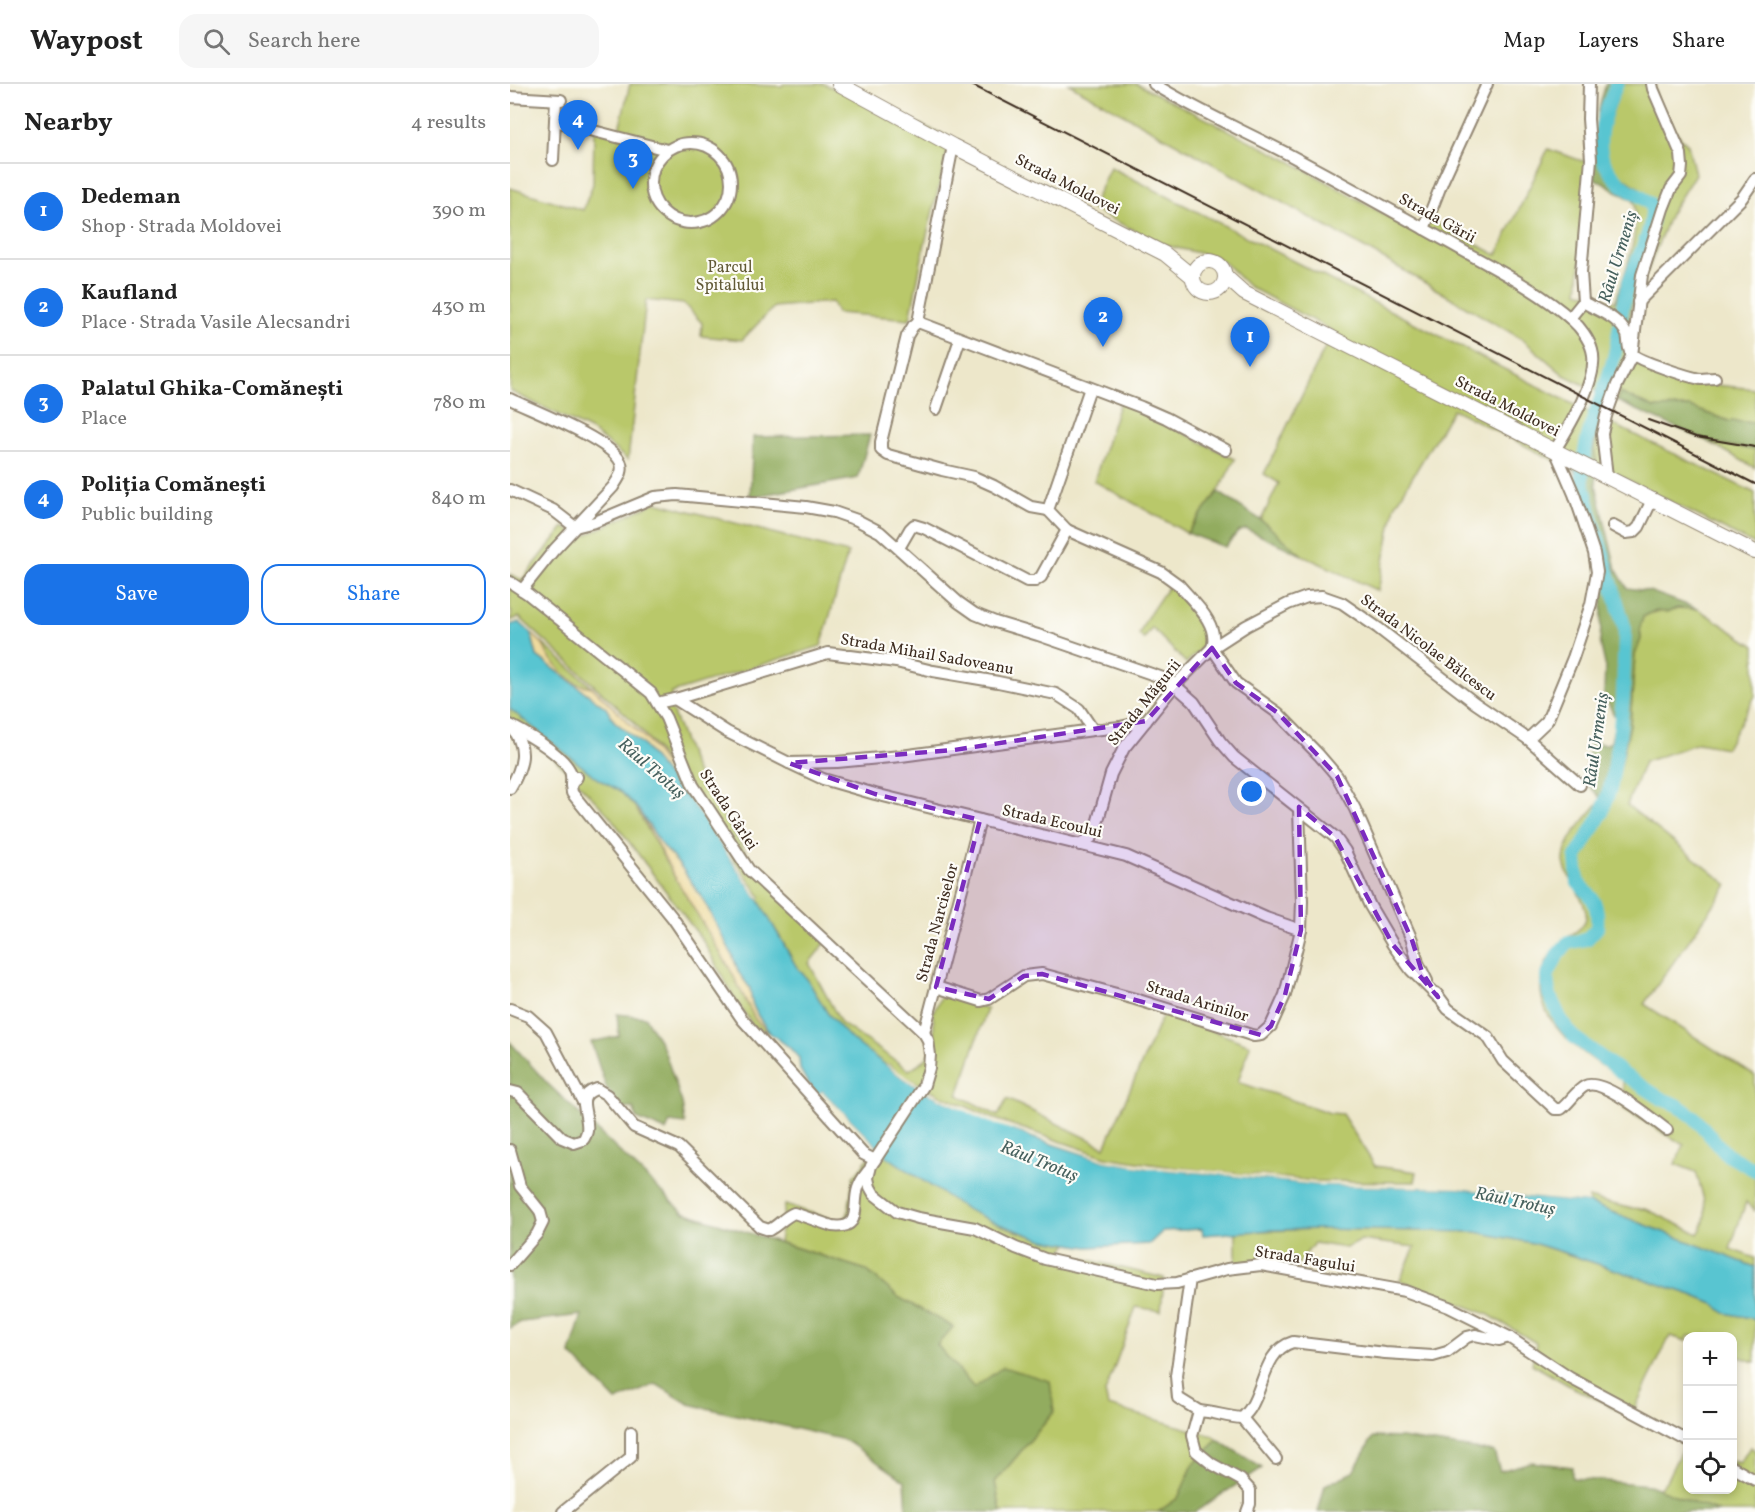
<!DOCTYPE html>
<meta charset="utf-8">
<style>
body{margin:0;font-family:Vollkorn,serif;background:#f6f6f6;color:#222}
.controls{position:absolute;right:18px;bottom:18px;display:grid;overflow:hidden;border-radius:12px;box-shadow:0 3px 9px #0003}
.controls button{width:54px;height:54px;display:grid;place-items:center;padding:0;border:0;border-bottom:2px solid #e0e0e0;background:#fff;color:#222;font:30px sans-serif}
.you{position:absolute;left:742px;top:708px;width:21px;height:21px;margin:-15px;border:4px solid #fff;border-radius:50%;background:#1a73e8;box-shadow:0 0 0 9px #1a73e833}
.badge{display:grid;place-items:center;width:39px;height:39px;border-radius:50%;background:#1a73e8;color:#fff;font-size:20px;font-weight:700}
.pin{position:absolute;translate:-50% -50px;filter:drop-shadow(0 2px 3px #0008)}
.pin::after{content:'';position:absolute;top:32px;width:21px;height:18px;background:inherit;clip-path:polygon(0 0,100% 0,50% 100%)}
.list{margin:0;padding:0;list-style:none}
h2{display:flex;justify-content:space-between;align-items:center;height:78px;margin:0;padding:0 24px;font-size:26px}
h2 small{font-size:20px;font-weight:400;color:#767676}
.list li{display:grid;grid-template-columns:39px 1fr auto;gap:18px;align-items:center;box-sizing:border-box;height:96px;padding:0 24px;border-top:2px solid #e0e0e0}
.list b{display:block;font-size:22px;white-space:nowrap}
.list p{margin:0;font-size:20px;white-space:nowrap;color:#767676}
.list em{font-size:20px;font-style:normal;color:#767676}
.actions{display:flex;gap:12px;padding:18px 24px}
.actions a{flex:1;padding:14px 0;border:2px solid #1a73e8;border-radius:18px;text-align:center;font-size:21px;color:#1a73e8}
.actions .main{background:#1a73e8;color:#fff}
.icon{flex:none;width:33px;height:33px;fill:none;stroke:currentColor;stroke-width:2;stroke-linecap:round;stroke-linejoin:round}
.map{position:relative;flex:none;width:1245px;height:1428px;overflow:hidden}
header{display:flex;align-items:center;gap:36px;box-sizing:border-box;height:84px;padding:0 30px;background:#fff;border-bottom:2px solid #e0e0e0}
header strong{font-size:28px}
nav{display:flex;gap:33px;margin-inline-start:auto;font-size:21px}
.search{width:420px;height:54px;background:#f6f6f6;display:flex;align-items:center;gap:15px;box-sizing:border-box;padding:0 21px;border-radius:18px;color:#767676;font-size:22px}
main{display:flex}
aside{flex:1;background:#fff}
.map>svg:first-child{display:block}
.green{fill:#b9c86b;stroke:#7a7944;stroke-width:1.5}
.forest{fill:#92ac5f;stroke:#666b3e;stroke-width:1.5}
.sand{fill:#eeda9e;stroke:#94825e;stroke-width:1.5}
.water{fill:#59c5d1;stroke:#4a7878;stroke-width:1.5}
.pier{fill:#ede7ca}
.lines{fill:none;stroke-linecap:round;stroke-linejoin:round}
.river{stroke:#59c5d1;stroke-width:14}
.minor-casing{stroke:#948874;stroke-width:14}
.major-casing{stroke:#948874;stroke-width:16}
.minor{stroke:#fff;stroke-width:10}
.major{stroke:#fff;stroke-width:14}
.rail{stroke:#3b2a1e;stroke-width:2}
.marked{fill:#7b2cbf;fill-opacity:0.2;stroke:#7b2cbf;stroke-width:4.5;stroke-dasharray:12 8;stroke-linejoin:round}
.labels{text-anchor:middle;dominant-baseline:central;stroke-width:4.5;stroke-linejoin:round;paint-order:stroke}
.street-label{font-size:16px;fill:#3b2a1e;stroke:#fdfcf7}
.park-label{font-size:16px;fill:#615935;stroke:#fdfcf7}
.water-label{font-size:18px;font-style:italic;fill:#46605d;stroke:#fdfcf7}
</style>
<header>
<strong>Waypost</strong>
<div class="search"><svg class="icon" aria-label="search" viewBox="0 0 24 24"><circle cx="10" cy="10" r="6"/><path d="M15 15l6 6"/></svg>Search here</div>
<nav><a>Map</a><a>Layers</a><a>Share</a></nav>
</header>
<main>
<aside>
<h2>Nearby<small>4 results</small></h2>
<ul class="list">
<li><span class="badge">1</span><div><b>Dedeman</b><p>Shop · Strada Moldovei</p></div><em>390 m</em></li>
<li><span class="badge">2</span><div><b>Kaufland</b><p>Place · Strada Vasile Alecsandri</p></div><em>430 m</em></li>
<li><span class="badge">3</span><div><b>Palatul Ghika-Comănești</b><p>Place</p></div><em>780 m</em></li>
<li><span class="badge">4</span><div><b>Poliția Comănești</b><p>Public building</p></div><em>840 m</em></li>
</ul>
<div class="actions"><a class="main">Save</a><a>Share</a></div>
</aside>
<div class="map">
<svg width="1245" height="1428" viewBox="0 0 1245 1428">
<rect width="100%" height="100%" fill="#fdfcf7"/>
<filter id="ink" filterUnits="userSpaceOnUse"><feTurbulence type="fractalNoise" baseFrequency=".0167" numOctaves="2"/><feDisplacementMap in="SourceGraphic" scale="12" xChannelSelector="R" yChannelSelector="G"/><feConvolveMatrix kernelMatrix="1 2 1 2 8 2 1 2 1" color-interpolation-filters="sRGB"/></filter>
<filter id="wash" filterUnits="userSpaceOnUse"><feTurbulence type="fractalNoise" baseFrequency=".008" numOctaves="4" result="noise"/><feDisplacementMap in="SourceGraphic" scale="24" xChannelSelector="R" yChannelSelector="G"/><feGaussianBlur stdDeviation="1.35" result="paint"/><feColorMatrix in="noise" values="0 0 0 0 0 0 0 0 0 0 0 0 0 0 0 0 0 1.4 0 .05"/><feComposite in="paint" operator="in"/></filter>
<g filter="url(#wash)">
<rect width="100%" height="100%" fill="#ede7ca"/>
<g class="green">
<polygon points="120,0 218,0 272,2 273,0 314,0 444,55 437,70 414,163 400,235 327,229 322,218 264,223 232,256 191,252 192,239 174,220 136,216 118,376 82,347 0,307 0,104 73,126 83,100 84,44 108,49"/>
<path d="M559 0H627L780 77 909 150 916 134 987 171 1038 65 1072 77 1080 75 1068 207 1105 218C1115 191 1131 146 1124 117L1127 115 1129 104C1122 99 1113 94 1106 88 1082 65 1104 25 1113 0H1145L1146 26 1178 61 1185 90 1160 130 1140 181 1122 220 1119 242 1128 279 1159 291 1205 301 1245 305V339L1219 337 1180 323 1144 324 1110 309 1107 317 1054 291 1012 255 860 167Z"/>
<polygon points="600,83 1080,329 1065,387 943,325 885,422 868,507 792,471 751,436 769,399 754,390 823,247 738,202 717,181 706,173 654,161 581,125"/>
<polygon points="610,317 725,375 708,408 677,449 584,397"/>
<polygon points="1090,334 1245,409 1245,461 1087,380 1084,365"/>
<polygon points="1199,358 1245,366 1245,384"/>
<polygon points="146,418 338,469 311,562 161,609 161,624 185,686 241,777 320,853 299,879 331,939 399,986 416,975 425,959 423,929 433,909 477,925 448,1011 488,1032 497,1015 595,1063 654,928 740,961 728,998 820,1029 832,1030 865,1082 907,1088 905,1098 804,1097 661,1083 596,1073 485,1035 432,1012 394,992 378,980 376,981 341,955 318,930 297,895 286,882 269,851 249,819 248,815 251,813 141,658 122,636 9,533 0,537 2,528 0,527 0,490 12,496 54,443 70,454"/>
<path d="M660 500C670 511 703 541 695 558 691 566 682 573 676 579L642 544 634 555 629 551 636 535Z"/>
<path d="M1167 524 1188 525 1245 562V612L1216 664 1188 659 1134 678 1117 721 1218 801 1134 920 1245 992V1127L1236 1118 1220 1165 1245 1174V1183L1078 1119V1114L1119 1124 1136 1125 1188 1150C1202 1131 1192 1109 1186 1088L1165 1080 1174 1061 1114 1025 1113 996C1080 973 1028 945 1031 899 1032 882 1041 867 1054 856 1064 848 1077 844 1076 829 1075 818 1066 805 1061 795 1058 791 1055 784 1054 778 1053 756 1078 732 1091 716L1098 721 1120 641 1125 571 1131 555 1130 543 1133 533C1147 525 1153 530 1167 524Z"/>
<path d="M32 559 82 603C77 602 72 602 67 600 51 593 39 575 32 559Z"/>
<polygon points="0,625 88,695 110,707 125,723 163,790 219,883 245,935 260,949 244,943 226,917 193,857 99,731 41,671 0,635"/>
<path d="M365 1066 378 1073C436 1113 487 1150 558 1160L550 1169 654 1194 651 1227 626 1223 595 1309 598 1322 703 1352 708 1356 683 1381 668 1414 648 1428H491L485 1398 544 1328 464 1304 427 1261 443 1243 388 1213 356 1186 269 1158 275 1121 332 1138 338 1130 343 1093Z"/>
<polygon points="810,1145 966,1148 1023,1159 1182,1211 1204,1220 1215,1229 1241,1234 1245,1237 1245,1278 1223,1271 1222,1252 1178,1252 1177,1257 1160,1252 1121,1332 1060,1302 1022,1280 1026,1259 979,1231 890,1196 905,1163 851,1156 836,1164 804,1159 789,1179 726,1186 726,1148"/>
<polygon points="1174,1361 1177,1362 1178,1406 1222,1406 1223,1377 1230,1379 1240,1363 1245,1366 1245,1428 1209,1428 1149,1405 1156,1397"/>
</g>
<g class="forest">
<path d="M1096 0H1113C1104 25 1082 65 1106 88 1113 94 1122 99 1129 104L1127 116 1124 117 1080 92C1083 60 1086 30 1096 0Z"/>
<polygon points="1110,309 1144,324 1180,323 1219,337 1245,339 1245,366 1199,358 1107,317"/>
<path d="M1080 329 1090 334 1084 365 1087 380 1086 401 1106 485 1117 504 1139 507 1188 525 1167 524 1158 528 1144 527 1133 533 1130 543 1131 555 1125 571 1120 641 1105 707 1098 721C1089 714 1083 705 1074 697L1081 657 1095 661 1101 658 1106 635 1094 611 1095 580 1090 558 1094 493 1065 387Z"/>
<polygon points="360,351 348,394 240,413 243,353"/>
<polygon points="708,408 751,436 792,471 736,445 728,448 715,463 677,449"/>
<polygon points="107,930 135,933 153,963 172,1019 175,1040 160,1038 156,1047 127,1035 123,1024 112,1025 96,1003 81,958 109,952"/>
<polygon points="0,958 38,1000 173,1128 356,1186 388,1213 443,1243 427,1261 464,1304 493,1283 540,1297 544,1328 485,1398 491,1428 397,1428 395,1397 335,1356 179,1320 146,1300 106,1317 60,1269 72,1231 11,1238 0,1244"/>
<polygon points="863,1353 891,1354 984,1368 990,1387 1021,1378 1062,1383 1062,1394 1139,1401 1209,1428 808,1428 815,1401 843,1388"/>
<polygon points="708,1356 752,1384 685,1428 648,1428 668,1414 683,1381"/>
</g>
<g class="sand">
<polygon points="21,549 32,559 39,573 54,590 67,600 82,603 138,657 180,716 169,707 132,660 104,637 96,624 27,572"/>
<polygon points="128,725 152,761 172,784 194,817 222,870 229,889 240,904 242,919 248,932 260,949 245,935 219,883 163,790"/>
</g>
<polygon class="water" points="9,538 21,549 27,572 96,624 104,637 132,660 169,707 180,716 248,815 286,882 297,895 318,930 341,955 393,994 416,1008 444,1021 523,1054 595,1077 637,1084 706,1090 807,1101 948,1104 1006,1112 1078,1119 1245,1183 1245,1237 1241,1234 1215,1229 1204,1220 1182,1211 1049,1167 1023,1159 966,1148 810,1145 761,1146 693,1151 692,1145 653,1147 639,1160 578,1163 534,1156 486,1139 454,1124 378,1073 312,1007 308,1011 296,996 290,985 289,974 279,963 260,949 248,932 242,919 240,904 229,889 222,870 194,817 172,784 152,761 128,725 110,707 88,695 0,625 0,541"/>
<g class="pier">
<polygon points="174,707 179,711 250,814 248,815"/>
<polygon points="377,980 418,1006 477,1034 596,1074 637,1081 706,1087 807,1098 949,1101 1006,1109 1078,1116 1078,1119 1006,1112 948,1104 807,1101 706,1090 637,1084 595,1077 476,1037 416,1008 393,994 376,981"/>
<polygon points="312,1007 378,1073 369,1068 313,1011 311,1014 308,1011"/>
</g>
<g class="lines">
<g class="river">
<path d="M1074 375C1077 340 1096 308 1104 273 1110 249 1110 225 1118 201 1126 174 1143 151 1142 122 1132 111 1121 109 1111 100 1103 92 1093 80 1091 69 1087 46 1098 20 1107 0"/>
<path d="M1073 385 1072 396 1080 427 1115 545 1113 613 1109 654 1101 701 1092 729 1066 773 1068 799C1084 813 1089 822 1087 844L1077 855 1058 859 1048 870 1037 893 1039 910 1051 936 1064 953 1115 991 1152 1015 1167 1021 1184 1033 1216 1070 1245 1086"/>
</g>
</g>
</g>
<g filter="url(#ink)">
<g class="lines">
<g class="minor-casing">
<g id="minor">
<path d="M644 0C686 26 732 46 776 69 832 99 888 130 943 161 983 184 1027 205 1062 236 1070 243 1079 255 1082 266 1090 293 1059 343 1045 366L1064 410 1077 448 1084 469 1087 488 1081 520 1063 574 1037 637 1018 655"/>
<polyline points="0,13 51,16"/>
<polyline points="45,37 157,66"/>
<circle cx="181" cy="99" r="40"/>
<polyline points="443,62 408,238 631,323 656,334 716,366"/>
<polyline points="43,76 46,16"/>
<polyline points="914,145 933,96 977,0"/>
<path d="M1073 218C1088 227 1109 233 1117 251 1119 257 1117 264 1121 269 1128 277 1179 293 1191 295 1195 295 1200 294 1205 294"/>
<polyline points="1128,218 1232,114 1245,95"/>
<polyline points="1060,234 1073,218 1071,188 1081,75 1078,35 1079,0"/>
<polyline points="408,238 403,242 397,252 371,358 371,366 378,371 432,386 464,393 484,402 521,423 538,426"/>
<path d="M580 304 538 426 557 446 651 488 669 501C683 518 710 540 702 564"/>
<path d="M0 315C25 327 98 355 110 377 115 387 108 395 103 403L44 466 12 506"/>
<polyline points="426,325 450,255"/>
<polyline points="1097,392 1092,350 1096,332 1107,301 1122,271 1132,191 1153,125 1161,105 1171,92 1172,82 1171,70 1143,5 1142,0"/>
<polyline points="0,406 43,426 65,443 85,438 145,413 167,411 296,423 324,428 347,436 370,448 448,518 465,530 485,538 528,551 659,596 684,618 710,657 724,673 825,753 835,767 860,822 883,861 901,886 928,913"/>
<polyline points="1103,442 1116,449 1124,448 1129,443 1142,416"/>
<polyline points="389,464 400,445 404,441 414,444 517,497 525,497 531,493 557,446"/>
<polyline points="0,498 18,510 141,609 156,634 183,701 239,786 414,949 418,956 420,971 419,984 414,1001 361,1082 358,1094 360,1103 364,1110 387,1128 408,1134 465,1144 506,1164 535,1175 647,1200 667,1199 717,1185 751,1181 895,1207 939,1223 997,1252 1060,1294 1178,1357"/>
<polyline points="702,564 726,599 768,629 809,671 827,692 845,725 902,856 908,879 917,897"/>
<polyline points="165,615 217,648 279,679 327,678 391,672 583,646"/>
<polyline points="147,619 169,614 318,569 386,578 423,587 488,598 546,610 569,625 583,646 610,643 636,637"/>
<path d="M0 641C17 650 51 669 60 687 62 691 61 696 61 701"/>
<polyline points="279,679 313,695 365,710 616,772 756,834 791,846"/>
<polyline points="67,693 61,701 62,709 162,833 232,935 353,1070 365,1076"/>
<path d="M0 704C13 683 18 664 2 644"/>
<polyline points="570,761 582,753 585,747 601,690 614,664 664,602 702,564 736,542 778,520 797,513 812,512 832,519 868,544 965,619 1018,655 1070,701"/>
<polyline points="426,903 471,917 479,915 514,892 532,890 625,915 735,949 744,952 751,951 761,942 775,911 791,846 792,817 789,725"/>
<path d="M926 909 938 925 978 953 993 977 1045 1025H1051C1060 1018 1066 1007 1075 1002 1092 993 1142 1035 1157 1046"/>
<polyline points="0,925 18,932 36,948 74,1020"/>
<polyline points="414,949 470,736"/>
<path d="M0 1007 8 1009 52 1054 64 1059 73 1056C74 1056 77 1048 77 1047 80 1030 63 1012 87 1005L97 1011 124 1043 169 1063 250 1143 259 1146C269 1141 274 1133 284 1129L322 1142C353 1146 342 1122 348 1104 350 1098 354 1092 358 1087"/>
<polyline points="0,1066 10,1102 30,1127 33,1138 27,1150 0,1181"/>
<polyline points="680,1195 666,1292 668,1314 689,1327 682,1352 686,1367 702,1380 731,1396 740,1406 740,1420 737,1428"/>
<path d="M689 1327C704 1328 717 1333 732 1334 735 1331 739 1327 741 1323 754 1302 755 1266 783 1258L875 1269 923 1272 937 1268 957 1253 965 1251 989 1256 999 1253"/>
<polyline points="732,1334 766,1375"/>
<polyline points="1222,1383 1245,1396"/>
<polyline points="53,1428 121,1373 121,1347"/>
</g>
</g>
<g class="major-casing">
<g id="major">
<polyline points="329,0 443,62 655,170 683,193"/>
<circle cx="699" cy="193" r="16"/>
<polyline points="715,192 734,209 1245,468"/>
</g>
</g>
<use href="#minor" class="minor"/>
<use href="#major" class="major"/>
<g class="rail">
<polyline points="460,0 1245,400"/>
<polyline points="1138,336 1186,353 1245,363"/>
</g>
</g>
</g>
<path class="marked" d="M702 564 726 599 768 629 827 692 902 856 912 888 928 913 883 861 825 753 789 723 791 846 775 911 761 942 751 951 532 890 514 892 479 915 426 903 470 736 365 710 279 679 444 666 636 637Z"/>
<g class="labels">
<g class="street-label">
<text transform="translate(557 101) rotate(27)">Strada Moldovei</text>
<text transform="translate(927 135) rotate(29)">Strada Gării</text>
<text transform="translate(997 323) rotate(27)">Strada Moldovei</text>
<text transform="translate(918 564) rotate(37)">Strada Nicolae Bălcescu</text>
<text transform="translate(417 571) rotate(10)">Strada Mihail Sadoveanu</text>
<text transform="translate(635 619) rotate(-51)">Strada Măgurii</text>
<text transform="translate(218 726) rotate(57)">Strada Gârlei</text>
<text transform="translate(542 738) rotate(13)">Strada Ecoului</text>
<text transform="translate(428 839) rotate(-75)">Strada Narciselor</text>
<text transform="translate(687 918) rotate(17)">Strada Arinilor</text>
<text transform="translate(795 1176) rotate(9)">Strada Fagului</text>
</g>
<g class="park-label">
<text x="220" y="184">Parcul<tspan x="220" dy="18">Spitalului</tspan></text>
</g>
<g class="water-label">
<text transform="translate(1109 173) rotate(-73)">Râul Urmeniș</text>
<text transform="translate(1087 656) rotate(-82)">Râul Urmeniș</text>
<text transform="translate(141 685) rotate(41)">Râul Trotuș</text>
<text transform="translate(529 1078) rotate(22)">Râul Trotuș</text>
<text transform="translate(1005 1118) rotate(12)">Râul Trotuș</text>
</g>
</g>
</svg>
<div class="controls">
<button>+</button>
<button>−</button>
<button><svg class="icon" aria-label="locate" viewBox="0 0 24 24"><circle cx="12" cy="12" r="6"/><path d="M12 2v4M12 18v4M2 12h4M18 12h4"/></svg></button>
</div>
<div class="you"></div>
<div class="pin badge" style="left:740px;top:283px">1</div>
<div class="pin badge" style="left:593px;top:263px">2</div>
<div class="pin badge" style="left:123px;top:105px">3</div>
<div class="pin badge" style="left:68px;top:66px">4</div>
</div>
</main>
